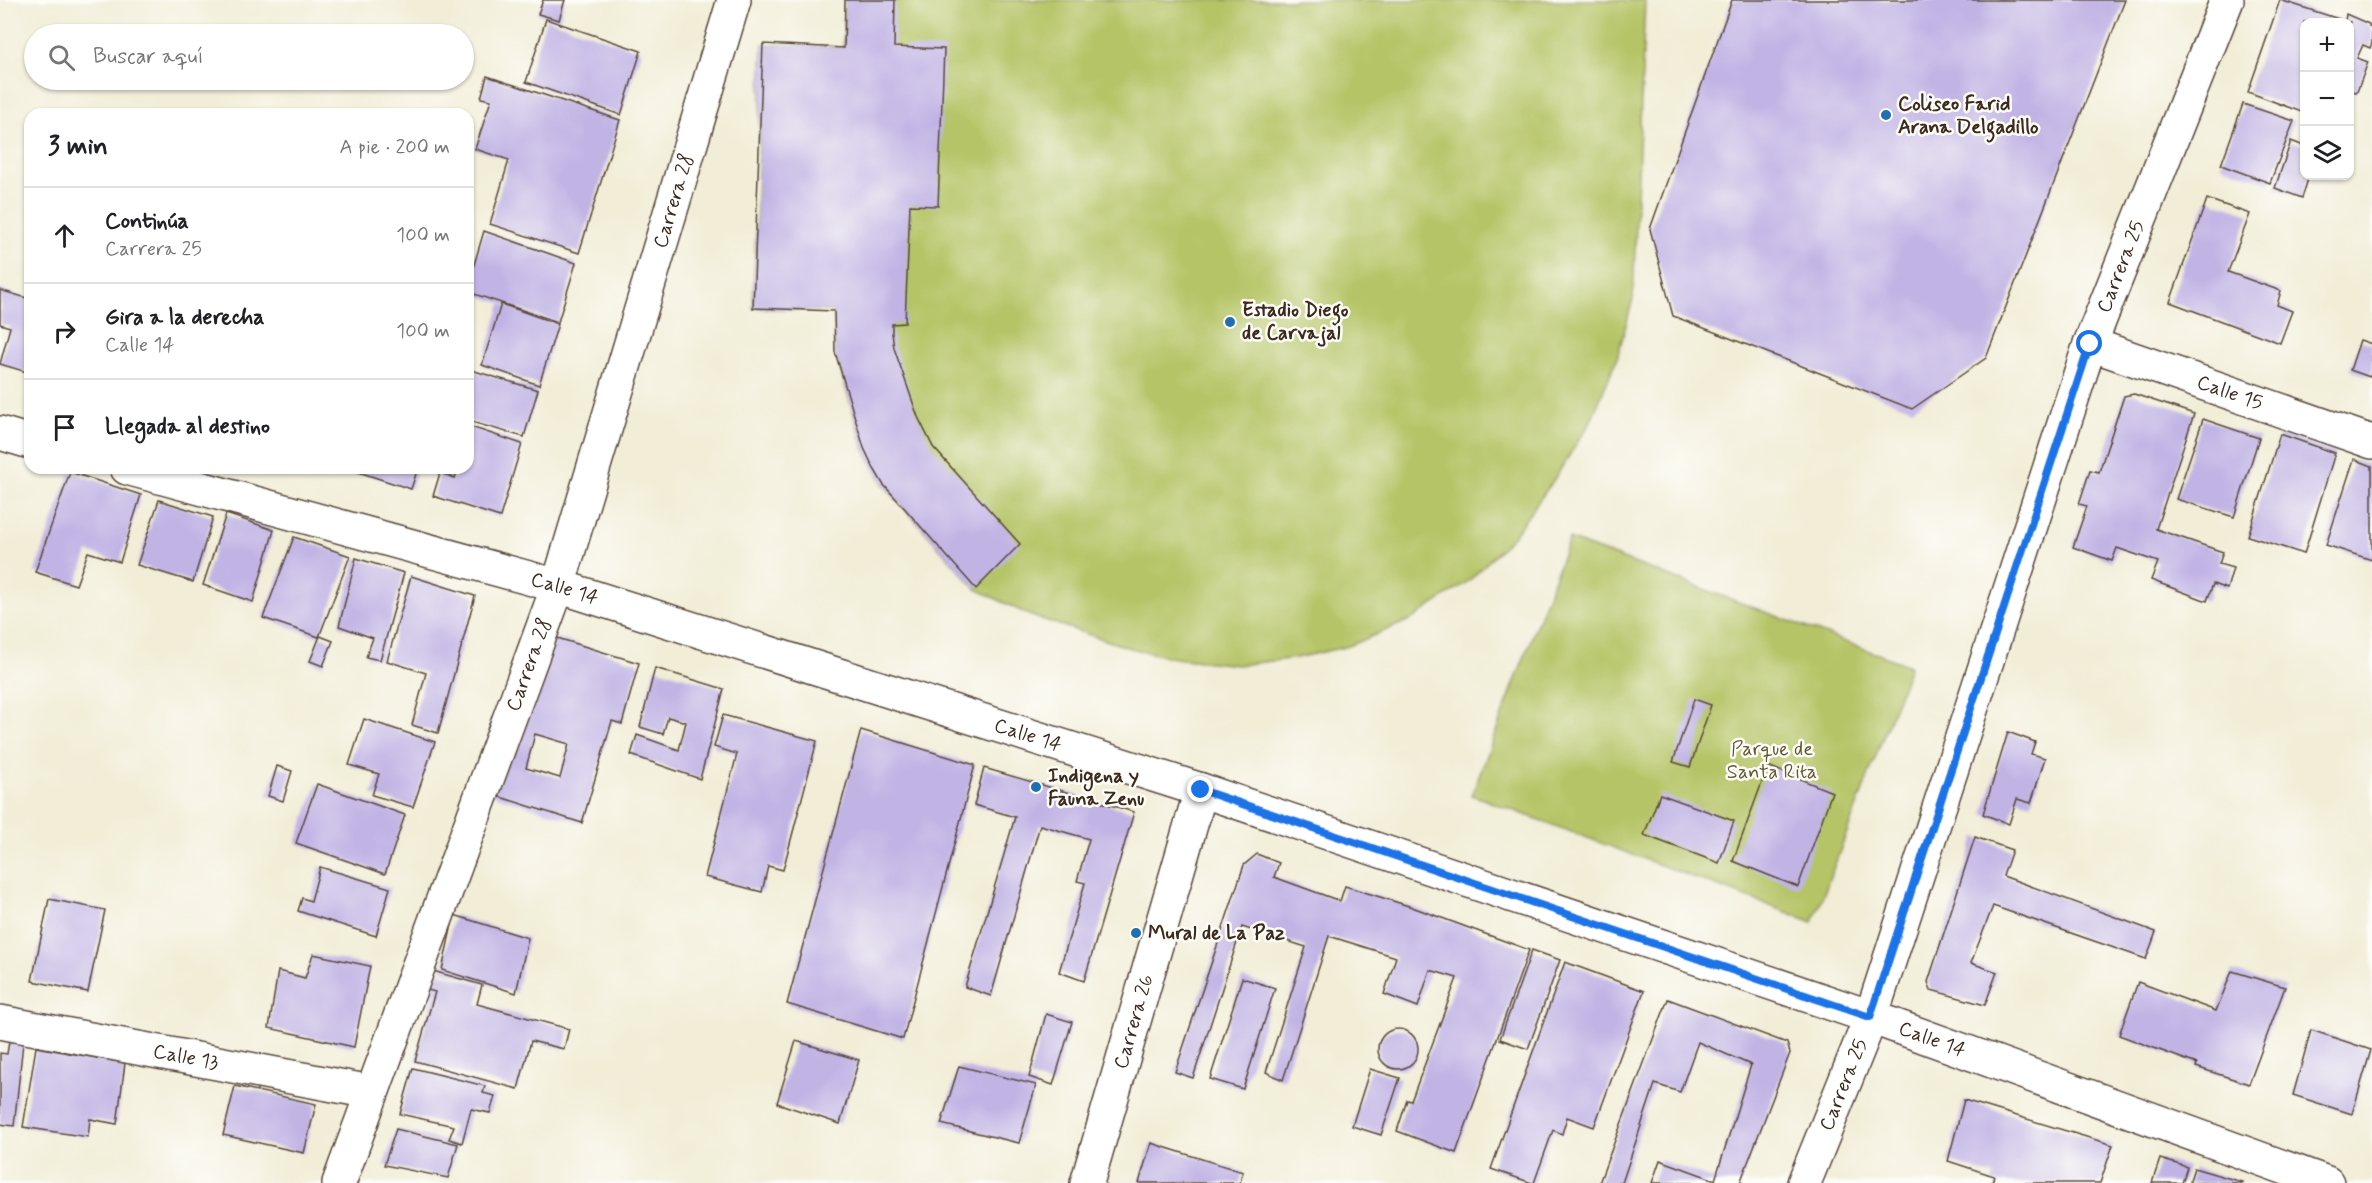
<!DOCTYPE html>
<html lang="es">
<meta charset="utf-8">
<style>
body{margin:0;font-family:Mynerve,sans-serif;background:#f2f2f2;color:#202124}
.controls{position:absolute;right:18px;top:18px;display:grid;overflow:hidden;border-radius:12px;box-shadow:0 2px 4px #0004}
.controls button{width:54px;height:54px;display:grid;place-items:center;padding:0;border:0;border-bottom:2px solid #e0e0e0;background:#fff;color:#202124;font:30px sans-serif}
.stop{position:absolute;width:18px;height:18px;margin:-14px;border:4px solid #1a73e8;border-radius:50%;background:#fff}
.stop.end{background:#1a73e8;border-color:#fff;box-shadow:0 2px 6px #0008}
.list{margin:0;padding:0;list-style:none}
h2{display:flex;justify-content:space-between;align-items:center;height:78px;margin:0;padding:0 24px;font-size:26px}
h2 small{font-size:20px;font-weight:400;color:#757577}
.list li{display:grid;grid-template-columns:39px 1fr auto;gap:18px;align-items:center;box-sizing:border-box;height:96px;padding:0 24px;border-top:2px solid #e0e0e0}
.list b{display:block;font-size:22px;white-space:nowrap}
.list p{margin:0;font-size:20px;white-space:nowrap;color:#757577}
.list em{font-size:20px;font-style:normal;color:#757577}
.icon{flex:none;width:33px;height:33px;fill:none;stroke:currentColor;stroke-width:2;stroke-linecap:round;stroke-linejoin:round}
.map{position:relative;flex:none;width:2372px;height:1183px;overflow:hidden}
.search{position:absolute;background:#fff;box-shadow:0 2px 4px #0004;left:24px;top:24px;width:450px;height:66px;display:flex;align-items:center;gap:15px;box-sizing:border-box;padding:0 21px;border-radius:33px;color:#757577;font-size:22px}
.panel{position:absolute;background:#fff;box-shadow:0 2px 4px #0004;left:24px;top:108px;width:450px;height:366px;border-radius:18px}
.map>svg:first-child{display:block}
.green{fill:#b5c466;stroke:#787742;stroke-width:1.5}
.building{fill:#c1b4e5;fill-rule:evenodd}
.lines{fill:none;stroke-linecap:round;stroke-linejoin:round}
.street-casing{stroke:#56473a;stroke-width:36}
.street{stroke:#fff;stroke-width:33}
.route{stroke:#1a73e8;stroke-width:8}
.poi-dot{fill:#1f6fb2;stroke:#fdfcf7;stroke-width:2}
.labels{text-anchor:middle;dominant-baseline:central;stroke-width:5;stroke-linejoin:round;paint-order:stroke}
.poi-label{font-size:20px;font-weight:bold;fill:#3b2a1e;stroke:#fdfcf7;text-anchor:start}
.street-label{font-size:20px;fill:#3b2a1e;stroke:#fdfcf7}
.park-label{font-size:20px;fill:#605834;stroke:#fdfcf7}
</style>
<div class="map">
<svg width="2372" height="1183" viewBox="0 0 2372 1183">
<rect width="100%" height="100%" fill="#fdfcf7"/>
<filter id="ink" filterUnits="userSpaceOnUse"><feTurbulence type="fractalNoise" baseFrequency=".0167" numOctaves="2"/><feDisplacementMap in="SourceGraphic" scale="12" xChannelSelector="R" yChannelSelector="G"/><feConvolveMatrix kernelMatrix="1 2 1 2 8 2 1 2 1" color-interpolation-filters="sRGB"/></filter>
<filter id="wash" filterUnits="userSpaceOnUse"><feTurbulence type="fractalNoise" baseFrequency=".008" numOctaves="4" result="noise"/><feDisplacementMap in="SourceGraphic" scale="24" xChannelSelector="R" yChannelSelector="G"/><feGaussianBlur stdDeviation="1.35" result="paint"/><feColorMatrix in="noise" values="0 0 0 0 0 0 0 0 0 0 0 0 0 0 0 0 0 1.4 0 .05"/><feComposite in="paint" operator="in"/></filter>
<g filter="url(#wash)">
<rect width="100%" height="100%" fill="#f1edd7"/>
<g class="green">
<polygon points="845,0 1645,0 1633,299 1617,358 1590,423 1551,484 1514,535 1470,580 1412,619 1349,646 1297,658 1237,665 1175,658 1130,648 1029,615 976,589 883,484 864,448 835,352 834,311 753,308 763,44 843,48"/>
<polygon points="1569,539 1910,666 1813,922 1472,795"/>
</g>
<g id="blocks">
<g class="building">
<polygon points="543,0 565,0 559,20 538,14"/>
<polygon points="845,0 895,0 894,47 944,49 938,206 910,205 905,323 892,324 892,333 894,348 918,417 933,447 1020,544 976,589 883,484 873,467 864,448 835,352 834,311 753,308 763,44 844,48"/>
<polygon points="1732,0 2125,0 1986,358 1912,409 1673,316 1650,229"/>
<polygon points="2280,0 2345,21 2346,14 2369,24 2369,26 2372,27 2372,43 2370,48 2363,45 2357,58 2368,62 2357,92 2350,91 2350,22 2304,22 2304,113 2248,92"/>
<polygon points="546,19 641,51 621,115 526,82"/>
<polygon points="487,76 620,120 579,253 490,224 509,160 475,149 491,100 481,98"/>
<polygon points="2243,104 2294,121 2270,183 2221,165"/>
<polygon points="2291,141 2304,146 2304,176 2309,176 2302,198 2275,188"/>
<polygon points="2207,199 2250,214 2228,272 2281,291 2277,305 2292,311 2280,343 2170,302"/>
<polygon points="484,231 576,263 558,322 468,292 468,285"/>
<polygon points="0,290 30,299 30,373 0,364 10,327 0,324"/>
<polygon points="501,304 558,324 539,385 482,365"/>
<polygon points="2360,340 2372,344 2372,371 2370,377 2350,370"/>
<polygon points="468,369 538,390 524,437 468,421"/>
<polygon points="2134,394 2194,414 2156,529 2223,552 2219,564 2233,568 2227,589 2213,584 2207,601 2151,580 2158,562 2117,548 2112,561 2073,547 2087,506 2079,504 2090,470 2099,472 2124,396"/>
<polygon points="2203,419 2259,438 2234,517 2176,499"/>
<polygon points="471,427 522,444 500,517 433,496 440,473 455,478 458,468 468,468 468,436"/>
<polygon points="2280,434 2335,453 2304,554 2248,536"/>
<polygon points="2354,459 2372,466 2372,560 2326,545"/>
<polygon points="346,468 418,468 411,489"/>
<polygon points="70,472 141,495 120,562 88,552 76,585 35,572"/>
<polygon points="159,500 213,517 193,582 137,565"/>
<polygon points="226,514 274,530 253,602 203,585"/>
<polygon points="294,537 350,556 319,637 263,618"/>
<polygon points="356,558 404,573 380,660 366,657 373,638 339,626"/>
<polygon points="411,576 475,596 438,733 412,725 426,673 387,661"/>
<path d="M528 629 639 663 622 724 612 721 582 823 481 791ZM535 734 569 744 560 778 526 768Z"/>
<polygon points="320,636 333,641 323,666 310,661"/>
<polygon points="655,668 724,689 700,779 631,755 637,735 679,750 686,722 668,717 663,734 640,727"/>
<polygon points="1694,699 1711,705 1690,767 1673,762"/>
<polygon points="723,715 817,741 783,870 768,866 762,892 705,877 737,754 714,747"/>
<polygon points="364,719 435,742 413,807 372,795 379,774 349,765"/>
<polygon points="861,730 975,765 903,1039 787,1004"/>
<polygon points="2008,732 2035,742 2031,754 2045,758 2031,803 2017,799 2009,824 1983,814"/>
<polygon points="277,766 292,771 283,801 268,796"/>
<polygon points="1768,766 1832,792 1798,887 1733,861"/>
<polygon points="984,768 1134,812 1084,981 1059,972 1085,883 1077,881 1089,839 1040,825 991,996 965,987 1015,817 974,805"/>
<polygon points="317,784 405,815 385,874 296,843"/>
<polygon points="1660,794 1734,821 1719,863 1644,835"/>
<polygon points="1975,837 2012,850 2003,876 2156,932 2146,959 1993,906 1971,963 1997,972 1985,1005 1931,990 1928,982"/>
<polygon points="1257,854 1279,863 1274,877 1340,901 1345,886 1412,907 1529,950 1456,1153 1397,1131 1407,1100 1411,1101 1457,978 1430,970 1418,1007 1384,994 1396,957 1329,936 1283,1080 1266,1072 1306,947 1242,927 1193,1078 1175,1072 1244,865"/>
<polygon points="320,867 390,888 376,936 298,911 302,898 311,901"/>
<polygon points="49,899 105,910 88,992 32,981"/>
<polygon points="454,915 528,938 516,993 442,970"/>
<polygon points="1532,950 1560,960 1528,1049 1500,1039"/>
<polygon points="313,954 370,966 354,1047 269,1028 278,971 305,978"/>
<polygon points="1565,962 1644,991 1594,1127 1567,1117 1562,1134 1553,1130 1534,1183 1532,1183 1491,1169"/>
<polygon points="433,971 482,985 477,1004 569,1029 564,1049 531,1041 518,1089 415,1061 435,992 428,990"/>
<polygon points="2232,971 2285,987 2249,1084 2196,1067 2197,1064 2119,1035 2138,982 2216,1011"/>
<polygon points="1242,978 1275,988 1243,1089 1210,1079"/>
<polygon points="1668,999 1787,1043 1790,1053 1740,1183 1652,1183 1660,1160 1715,1180 1751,1065 1698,1042 1680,1092 1655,1084 1622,1183 1599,1183"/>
<polygon points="1046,1014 1072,1022 1053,1085 1029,1077"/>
<circle cx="1398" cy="1049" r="20"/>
<polygon points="2311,1030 2371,1050 2352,1114 2293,1095"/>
<polygon points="9,1041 23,1043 14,1126 0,1124 0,1053 7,1054"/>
<polygon points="796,1041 859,1060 840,1124 777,1103"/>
<polygon points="36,1047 125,1063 117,1124 90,1119 88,1137 23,1127"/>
<polygon points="959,1066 1036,1085 1019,1143 941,1124"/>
<polygon points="413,1068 485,1086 483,1093 495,1096 490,1113 471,1109 462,1143 449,1139 454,1126 400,1114"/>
<polygon points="1370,1069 1400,1078 1381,1135 1352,1126"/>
<polygon points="235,1086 316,1104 304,1153 223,1135"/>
<polygon points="1964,1100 2113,1145 2100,1183 1992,1183 1994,1176 1948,1161"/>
<polygon points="396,1129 458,1144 448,1178 384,1165"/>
<polygon points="1151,1143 1243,1172 1240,1183 1139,1183"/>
<polygon points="2160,1159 2187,1167 2182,1183 2152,1183"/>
<polygon points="2194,1168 2242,1182 2241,1183 2189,1183"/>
</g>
</g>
</g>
<g filter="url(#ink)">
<use href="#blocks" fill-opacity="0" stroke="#56473a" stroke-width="1.5"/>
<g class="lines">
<g class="street-casing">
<g id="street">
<path id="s1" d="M2090 344 2372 442"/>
<polyline points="0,433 30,442"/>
<path id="s2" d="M127 468 558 586 1201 790 1871 1017 2327 1183"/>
<path id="s3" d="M0 1022 371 1092"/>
<path id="s4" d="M339 1183 558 586 734 0"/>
<path id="s5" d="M1087 1183 1201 790"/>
<path id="s6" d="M1804 1183 1871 1017 2090 344 2227 0"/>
</g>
</g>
<use href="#street" class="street"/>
</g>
</g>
<g class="lines" filter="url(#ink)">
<polyline class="route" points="1201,790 1870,1017 2090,344"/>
</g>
<g class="poi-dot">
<circle cx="1886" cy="115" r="6"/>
<circle cx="1230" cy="322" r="6"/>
<circle cx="1036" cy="787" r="6"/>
<circle cx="1136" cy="933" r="6"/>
</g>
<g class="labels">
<g class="poi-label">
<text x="1898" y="104">Coliseo Farid<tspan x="1898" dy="23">Arana Delgadillo</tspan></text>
<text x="1242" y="310">Estadio Diego<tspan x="1242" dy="23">de Carvajal</tspan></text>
<text x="1048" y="776">Indigena y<tspan x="1048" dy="23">Fauna Zenu</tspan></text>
<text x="1148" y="933">Mural de La Paz</text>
</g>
<g class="street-label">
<text stroke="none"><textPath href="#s4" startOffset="1038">Carrera 28</textPath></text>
<text stroke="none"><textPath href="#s6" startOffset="970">Carrera 25</textPath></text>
<text stroke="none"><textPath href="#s1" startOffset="148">Calle 15</textPath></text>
<text stroke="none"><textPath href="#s2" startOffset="454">Calle 14</textPath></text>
<text stroke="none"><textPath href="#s4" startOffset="552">Carrera 28</textPath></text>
<text stroke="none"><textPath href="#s2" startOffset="940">Calle 14</textPath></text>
<text stroke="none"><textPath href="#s5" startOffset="168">Carrera 26</textPath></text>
<text stroke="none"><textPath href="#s2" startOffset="1894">Calle 14</textPath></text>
<text stroke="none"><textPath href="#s3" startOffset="189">Calle 13</textPath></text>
<text stroke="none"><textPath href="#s6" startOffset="106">Carrera 25</textPath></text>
</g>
<g class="park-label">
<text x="1772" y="749">Parque de<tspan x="1772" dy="23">Santa Rita</tspan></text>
</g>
</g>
</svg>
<div class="controls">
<button>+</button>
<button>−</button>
<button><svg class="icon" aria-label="layers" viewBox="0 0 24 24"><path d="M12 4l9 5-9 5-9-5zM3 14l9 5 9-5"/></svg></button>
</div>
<div class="stop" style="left:2090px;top:344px"></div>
<div class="stop end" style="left:1201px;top:790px"></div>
<div class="search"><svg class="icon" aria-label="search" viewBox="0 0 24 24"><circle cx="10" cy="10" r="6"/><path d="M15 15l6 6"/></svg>Buscar aquí</div>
<section class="panel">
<h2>3 min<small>A pie · 200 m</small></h2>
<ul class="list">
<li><svg class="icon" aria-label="ahead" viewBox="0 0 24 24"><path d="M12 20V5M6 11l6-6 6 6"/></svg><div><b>Continúa</b><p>Carrera 25</p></div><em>100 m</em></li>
<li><svg class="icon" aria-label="right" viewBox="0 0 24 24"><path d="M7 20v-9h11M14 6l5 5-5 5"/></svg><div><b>Gira a la derecha</b><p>Calle 14</p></div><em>100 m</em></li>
<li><svg class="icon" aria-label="arrive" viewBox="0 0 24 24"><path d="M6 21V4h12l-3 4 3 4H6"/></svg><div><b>Llegada al destino</b></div></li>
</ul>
</section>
</div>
